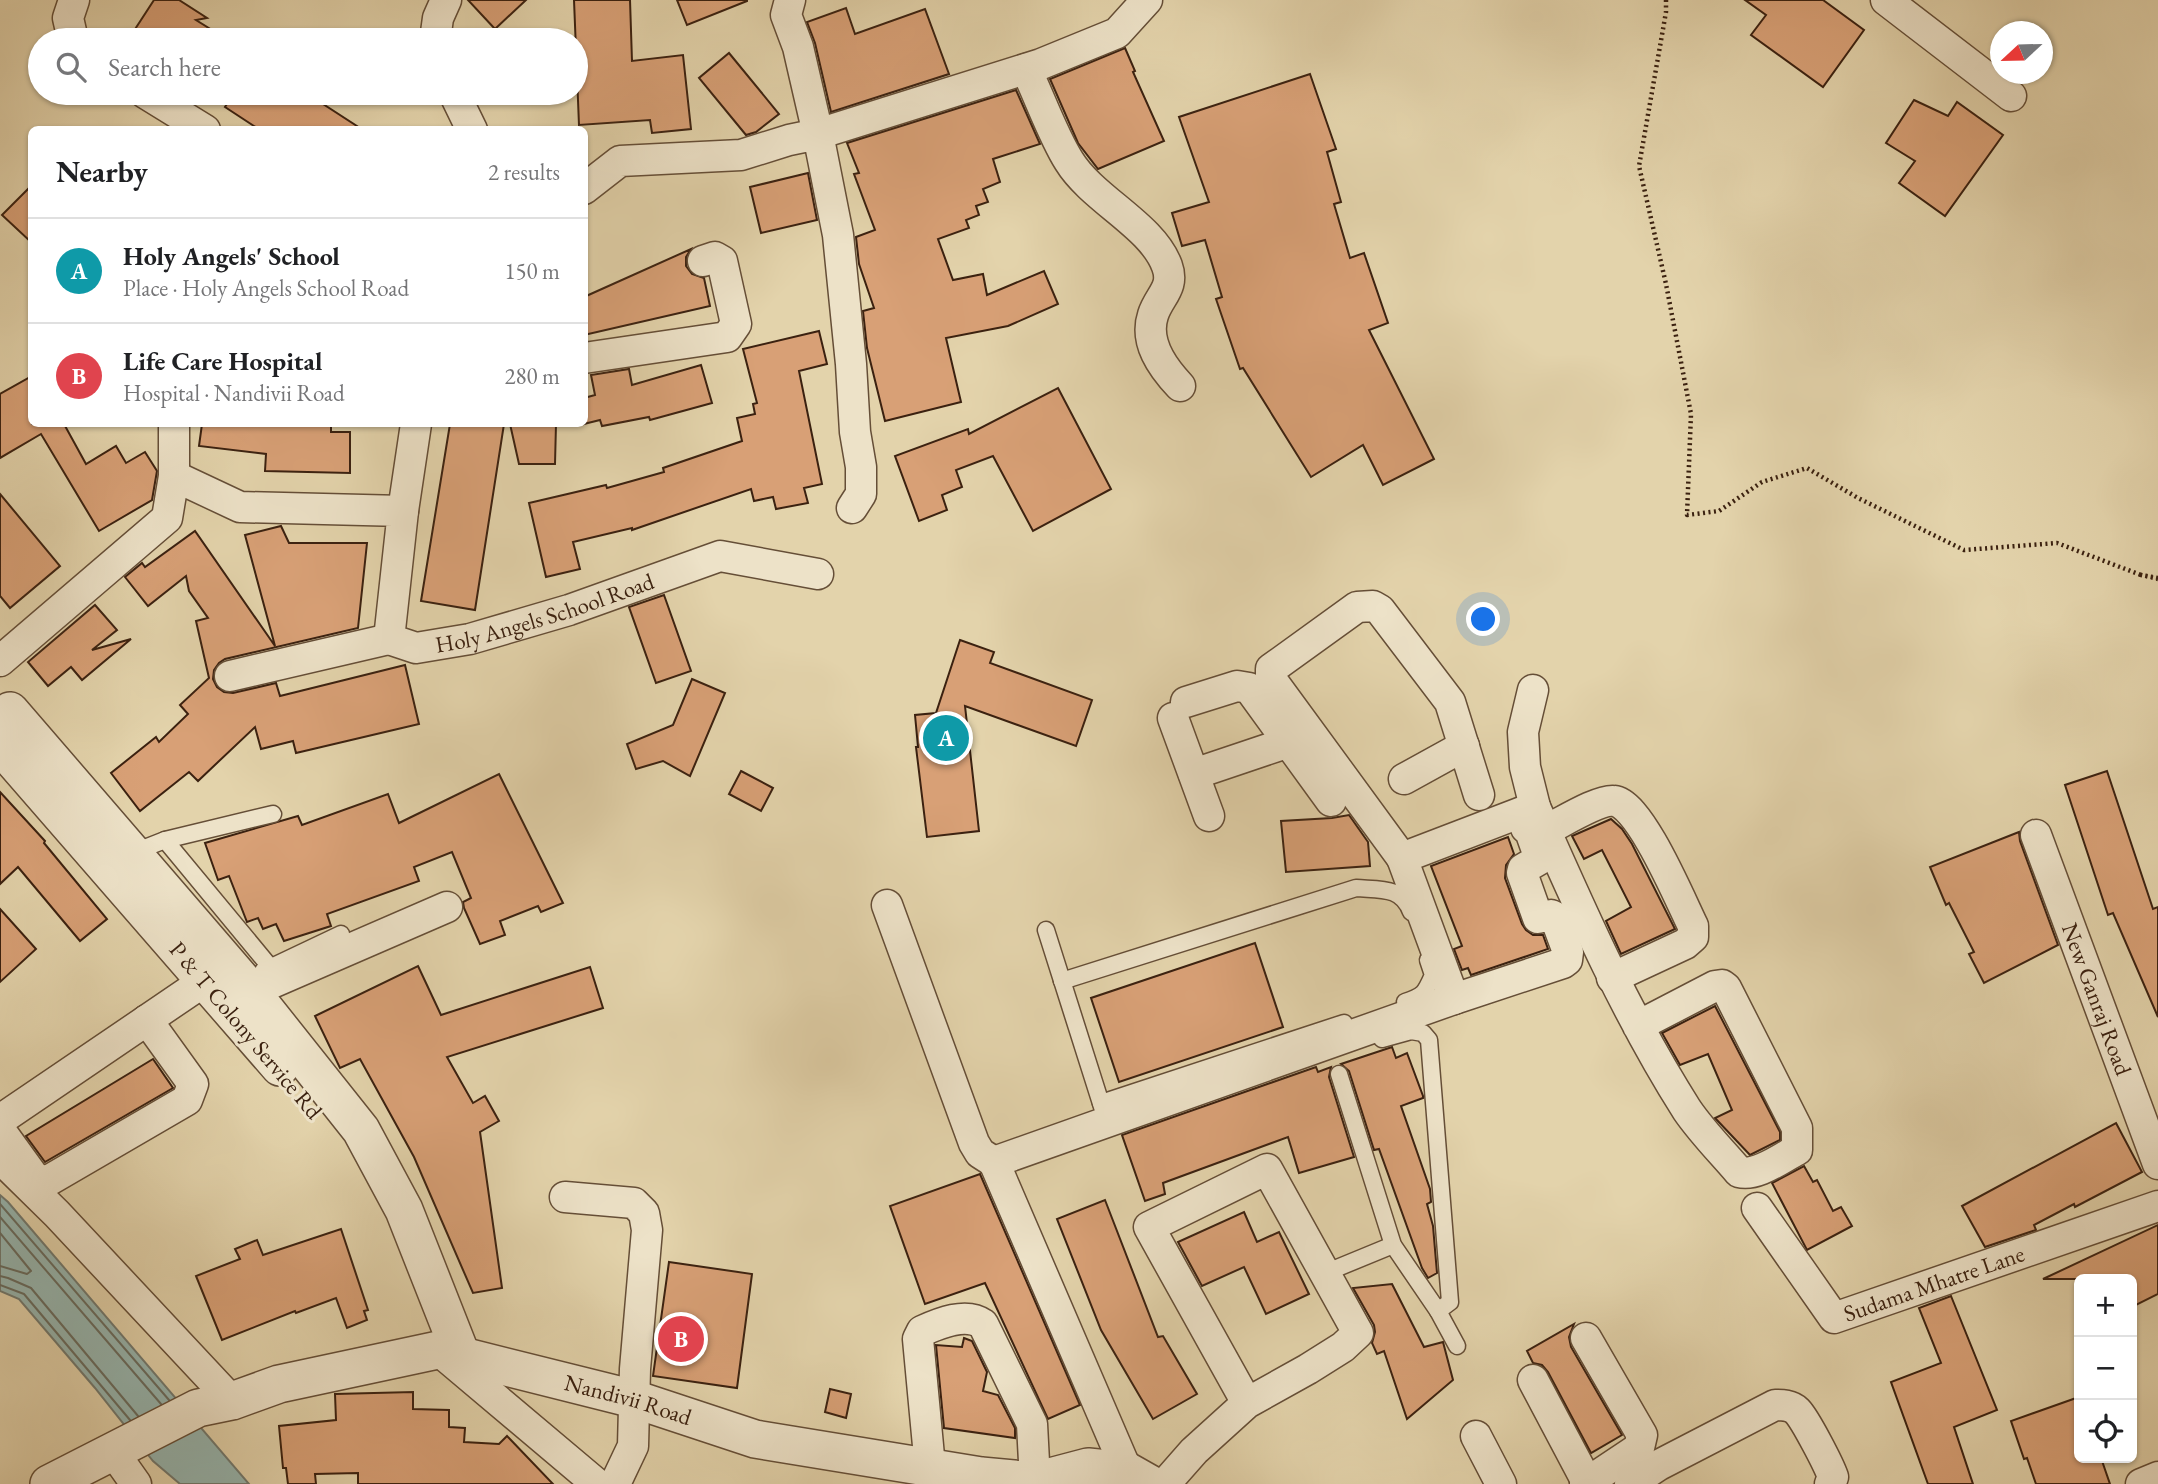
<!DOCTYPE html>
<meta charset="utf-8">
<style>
body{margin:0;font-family:"EB Garamond",serif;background:#f2f2f2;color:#202124}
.controls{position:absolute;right:21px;bottom:21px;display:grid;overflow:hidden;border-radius:10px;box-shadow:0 2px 5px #0004}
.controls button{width:63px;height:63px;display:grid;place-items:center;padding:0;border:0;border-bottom:2px solid #e0e0e0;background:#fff;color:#202124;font:35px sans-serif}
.compass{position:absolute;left:1990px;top:21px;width:63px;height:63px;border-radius:50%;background:#fff;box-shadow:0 2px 5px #0004;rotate:248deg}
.you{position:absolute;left:1484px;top:620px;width:24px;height:24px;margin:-18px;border:5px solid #fff;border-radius:50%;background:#1a73e8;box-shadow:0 0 0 10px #1a73e833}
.badge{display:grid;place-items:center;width:46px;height:46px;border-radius:50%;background:#b45309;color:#fff;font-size:23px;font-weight:700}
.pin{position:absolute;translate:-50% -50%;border:4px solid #fff;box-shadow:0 2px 7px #0006}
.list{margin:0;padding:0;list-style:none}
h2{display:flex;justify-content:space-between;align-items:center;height:91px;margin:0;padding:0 28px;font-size:30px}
h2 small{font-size:23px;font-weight:400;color:#757577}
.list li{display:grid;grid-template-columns:46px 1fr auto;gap:21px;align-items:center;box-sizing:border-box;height:105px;padding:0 28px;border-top:2px solid #e0e0e0}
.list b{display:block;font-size:26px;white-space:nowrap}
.list p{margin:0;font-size:23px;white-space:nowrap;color:#757577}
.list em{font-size:23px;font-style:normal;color:#757577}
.icon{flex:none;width:38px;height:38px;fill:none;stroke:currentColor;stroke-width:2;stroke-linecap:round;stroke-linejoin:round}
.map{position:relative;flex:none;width:2158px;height:1484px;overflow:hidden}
.search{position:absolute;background:#fff;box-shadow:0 2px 5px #0004;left:28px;top:28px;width:560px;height:77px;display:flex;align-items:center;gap:18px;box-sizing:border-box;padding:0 24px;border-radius:38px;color:#757577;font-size:26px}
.panel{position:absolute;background:#fff;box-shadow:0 2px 5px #0004;left:28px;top:126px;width:560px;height:301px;border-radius:10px}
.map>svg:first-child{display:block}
.water{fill:#96b6b0;stroke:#727a70;stroke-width:2}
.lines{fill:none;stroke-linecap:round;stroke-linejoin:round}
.shore{stroke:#686c60;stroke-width:2}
.building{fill:#d8a076;stroke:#3b2110;stroke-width:2}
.service-casing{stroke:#654e37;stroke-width:19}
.minor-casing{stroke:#654e37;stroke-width:33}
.tertiary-casing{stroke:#654e37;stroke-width:40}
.path{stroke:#3b2110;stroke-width:4.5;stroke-dasharray:2 3.5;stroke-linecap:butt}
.service{stroke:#ede2c8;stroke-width:16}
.minor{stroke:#ede2c8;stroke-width:30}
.tertiary{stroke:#ede2c8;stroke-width:37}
.labels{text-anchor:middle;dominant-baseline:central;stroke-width:6;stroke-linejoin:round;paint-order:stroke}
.street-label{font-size:23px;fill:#3b2110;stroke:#ede2c8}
</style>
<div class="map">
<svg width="2158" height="1484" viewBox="0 0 2158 1484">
<rect width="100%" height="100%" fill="#e3d3ab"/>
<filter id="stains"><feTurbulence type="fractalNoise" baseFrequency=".00286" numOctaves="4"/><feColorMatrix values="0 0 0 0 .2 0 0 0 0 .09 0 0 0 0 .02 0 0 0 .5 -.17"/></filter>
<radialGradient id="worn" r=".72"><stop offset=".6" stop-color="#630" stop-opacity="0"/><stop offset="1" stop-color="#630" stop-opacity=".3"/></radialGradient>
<polygon class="water" points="0,1195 8,1202 249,1484 180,1484 153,1461 95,1388 19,1299 0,1291"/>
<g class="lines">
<g class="shore">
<polyline points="0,1204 169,1400"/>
<polyline points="0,1217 161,1404"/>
<polyline points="0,1233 31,1271 27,1274 0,1266"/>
<polyline points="0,1276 8,1278 31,1288 138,1416"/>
<polyline points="0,1285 24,1294 130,1420"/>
</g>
</g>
<g class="building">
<polygon points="154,0 179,0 207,18 196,20 228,40 128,40"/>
<polygon points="468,0 526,0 495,29"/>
<polygon points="574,0 630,0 632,61 683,55 691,129 652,133 650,120 579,125"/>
<polygon points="677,0 747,0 747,1 687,25"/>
<polygon points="1745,0 1823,0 1864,30 1823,87 1751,35 1766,15"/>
<polygon points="846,8 855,34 925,9 949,74 831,112 815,43 807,22"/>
<polygon points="1125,48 1135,71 1133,72 1164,141 1098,169 1078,143 1050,79"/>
<polygon points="729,53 779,114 756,132 746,135 699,78"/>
<polygon points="1310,74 1336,149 1327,152 1341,202 1334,204 1350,258 1364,253 1388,323 1369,330 1434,459 1383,485 1363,445 1311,477 1243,368 1240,369 1216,299 1222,297 1205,240 1182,246 1172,213 1209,202 1179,117"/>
<polygon points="1016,90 1040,144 993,159 1000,182 983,189 988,202 976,206 979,215 966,220 969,228 938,239 953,280 983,274 987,295 1044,271 1058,304 1008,326 946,338 961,402 885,421 867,348 863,311 874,308 859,264 856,237 875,230 854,174 859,173 847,143"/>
<polygon points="234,93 306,93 363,130 260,130 225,107"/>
<polygon points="1914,100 1948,116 1957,102 2003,135 1945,216 1899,183 1915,161 1886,143"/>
<polygon points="808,173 817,220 761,233 750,187"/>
<polygon points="32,185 32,243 2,215"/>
<polygon points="691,249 686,257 686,266 692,274 704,278 710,306 584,335 584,297"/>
<polygon points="819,331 827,364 799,371 822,484 804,488 808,503 776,509 773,497 754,501 751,489 632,530 632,528 573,542 580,569 546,577 529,503 606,485 607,488 664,472 663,468 742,441 737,418 755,414 753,404 757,403 743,349"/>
<polygon points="701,365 712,403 650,420 649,417 602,426 600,420 584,424 584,398 595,395 591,375 629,369 632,385"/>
<polygon points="32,376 32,424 64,424 86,464 116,446 126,463 145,452 157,471 152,500 99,531 41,434 0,458 0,394"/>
<polygon points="1058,388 1111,489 1033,531 993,456 956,470 962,487 942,495 947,510 919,521 895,456 968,429 969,434"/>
<polygon points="202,424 331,424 331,432 350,432 350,473 265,471 266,454 199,446"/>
<polygon points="450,424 504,424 475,610 421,601"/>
<polygon points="510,424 556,424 555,464 519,464"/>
<polygon points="0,494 60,566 10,608 0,596"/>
<polygon points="281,526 289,543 367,543 358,628 225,659 219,663 214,670 213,679 217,687 224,692 233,693 276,683 280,696 405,665 419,724 296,753 293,741 261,749 255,727 198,781 189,772 140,811 111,773 156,737 159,742 188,714 180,705 209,678 196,621 208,618 189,591 186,576 148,606 125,577 142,563 145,567 195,531 275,646 245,535"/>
<polygon points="664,595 691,671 656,683 629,607"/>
<polygon points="95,605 117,630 92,650 131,639 82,680 71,667 48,686 28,662"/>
<polygon points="960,640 994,652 990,663 1092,700 1076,746 965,706 979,831 927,837 916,747 918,747 915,715 936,713"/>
<polygon points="692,679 725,693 690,776 663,761 636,769 627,744 673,725"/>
<polygon points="741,771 773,788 761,811 729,794"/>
<polygon points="2107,771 2153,909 2158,907 2158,1017 2113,913 2108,915 2065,785"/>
<polygon points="499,774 563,903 541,912 538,906 500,921 505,935 480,944 464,908 463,902 471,898 452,852 414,867 419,881 327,914 331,926 284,941 276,924 263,929 258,918 247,922 229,876 218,880 205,843 298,816 302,825 388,794 399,823"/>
<polygon points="0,792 45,841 44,843 107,919 80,941 18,867 0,884"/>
<polygon points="1349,815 1368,842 1370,866 1286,872 1281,821 1332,818"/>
<polygon points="1611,819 1622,829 1632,844 1675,929 1621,954 1606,921 1631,907 1602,850 1584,859 1572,836"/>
<polygon points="2019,832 2020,841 2058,945 1984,983 1969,954 1974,952 1949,903 1946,905 1930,867"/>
<polygon points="1508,837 1514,854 1506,865 1505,878 1522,924 1526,930 1533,935 1543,935 1548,949 1471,975 1468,968 1462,970 1454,949 1462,946 1431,866"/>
<polygon points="0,909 36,949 0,982"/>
<polygon points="1255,943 1283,1027 1119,1082 1091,998"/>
<polygon points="418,966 441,1015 590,967 603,1008 447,1057 473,1103 485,1096 499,1121 480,1132 502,1288 473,1293 414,1157 360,1059 340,1068 315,1016"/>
<polygon points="1715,1006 1780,1132 1780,1140 1750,1155 1715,1118 1732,1110 1708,1054 1680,1065 1662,1033"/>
<polygon points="1392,1047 1396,1058 1407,1053 1423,1096 1423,1098 1401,1106 1430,1189 1431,1202 1427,1204 1433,1226 1437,1273 1428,1278 1422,1268 1379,1149 1374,1150 1349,1071 1341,1064"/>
<polygon points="153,1059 173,1088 45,1162 26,1136"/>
<polygon points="1316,1067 1318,1072 1331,1067 1329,1077 1354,1157 1299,1173 1288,1137 1163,1183 1165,1194 1145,1201 1122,1135"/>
<polygon points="2116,1123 2142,1172 2075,1207 2074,1204 2034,1225 2036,1230 1985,1247 1962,1206"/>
<polygon points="1804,1166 1813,1182 1817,1180 1833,1211 1841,1207 1852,1226 1807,1250 1772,1183"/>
<polygon points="980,1174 1080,1405 1048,1419 985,1283 925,1304 890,1206"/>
<polygon points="1105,1200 1158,1337 1163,1336 1197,1394 1153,1419 1101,1330 1057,1219"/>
<polygon points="1244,1212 1257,1242 1279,1232 1309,1294 1266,1314 1244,1267 1202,1286 1178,1242"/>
<polygon points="2158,1225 2158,1294 2132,1307 2132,1279 2043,1279"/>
<polygon points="341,1229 368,1310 364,1311 367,1320 347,1328 336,1298 296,1313 295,1311 222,1340 196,1276 240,1259 235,1249 257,1240 263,1255"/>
<polygon points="669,1262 752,1274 737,1388 653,1376"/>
<polygon points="1392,1284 1424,1347 1443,1342 1453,1380 1407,1419 1384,1351 1377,1354 1372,1343 1375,1332 1374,1325 1353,1288"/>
<polygon points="1951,1296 1997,1410 1954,1427 1973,1484 1928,1484 1891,1382 1941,1363 1919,1308"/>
<polygon points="1574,1324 1569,1337 1571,1347 1622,1435 1591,1453 1548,1372 1542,1365 1533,1363 1527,1351"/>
<polygon points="964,1338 972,1341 987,1372 983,1391 998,1395 1015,1428 1015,1438 944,1428 936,1345 962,1347"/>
<polygon points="830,1389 851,1394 846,1418 825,1412"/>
<polygon points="413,1392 413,1409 449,1410 449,1427 465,1428 464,1442 499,1444 507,1436 553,1484 358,1484 358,1473 315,1474 316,1484 288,1484 286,1468 283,1468 279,1426 336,1420 335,1394"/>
<polygon points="2079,1397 2079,1458 2101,1458 2110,1484 2036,1484 2027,1458 2024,1459 2011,1421"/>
</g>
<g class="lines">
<g class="service-casing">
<g id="service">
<polyline points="165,840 271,968"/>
<polyline points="132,853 165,840 273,814"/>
<polyline points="1046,930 1104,1113"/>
<polyline points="263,971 341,934"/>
<path d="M1062 981 1356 888C1379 890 1402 886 1411 912"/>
<path d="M1405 1002C1424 996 1425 993 1433 975L1428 960"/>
<polyline points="1339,1074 1393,1245 1438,1311 1450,1302 1429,1040 1423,1033 1411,1031 1382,1039"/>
<polyline points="1101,1103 1344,1023"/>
<polyline points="1325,1273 1393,1245"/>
<polyline points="1438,1311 1457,1346"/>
</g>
</g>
<g class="minor-casing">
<g id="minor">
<polyline points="790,0 786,15 798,47 818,134 1041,64 1117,33 1147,0"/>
<polyline points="1886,0 2011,96"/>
<polyline points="73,40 68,18 74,0"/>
<polyline points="435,40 438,18 446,0"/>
<path d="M1026 69C1039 96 1053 136 1069 161 1093 200 1152 225 1167 266 1175 288 1159 296 1153 315 1144 342 1162 367 1180 386"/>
<polyline points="145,93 205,130"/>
<polyline points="454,93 472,130"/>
<polyline points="584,189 620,161 741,155 789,140 818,134 838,235 851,364 855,432 861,467 861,494 852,508"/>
<polyline points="584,358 727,337 736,324 722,261 715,257 703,261"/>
<polyline points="174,476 174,424"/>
<polyline points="403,511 416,424"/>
<path id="s1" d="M0 661 167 518 174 476 240 507 403 511 389 639 416 648 470 639 569 610 720 556 818 574"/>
<polyline points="230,676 389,639"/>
<polyline points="1533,690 1523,732 1525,767 1535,807"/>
<polyline points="1186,702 1237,686 1249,688 1331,801"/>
<polyline points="1173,718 1209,816"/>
<polyline points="1194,774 1304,737"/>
<polyline points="1404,779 1464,746"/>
<path d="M1546 830C1561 823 1599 799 1614 801 1640 803 1681 902 1693 926V937L1685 944 1612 978"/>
<path id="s2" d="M2036 835 2158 1164"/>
<polyline points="1402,858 1271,679 1271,669 1357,607 1373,606 1380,610 1450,702 1479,795"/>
<polyline points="887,905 974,1143 980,1153 994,1162"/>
<polyline points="251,992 447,907"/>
<polyline points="1454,999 1563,963 1567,960 1568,952 1555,917 1551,915 1538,918 1522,873 1523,869 1540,859 1530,831 1526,828"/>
<polyline points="0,1120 206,980"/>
<polyline points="0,1130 34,1177 46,1182 187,1100 193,1084 147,1020"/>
<polyline points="0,1158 57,1214 232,1401"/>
<polyline points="565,1197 634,1203 644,1213 647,1230 635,1369 633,1446 615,1484"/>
<path id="s3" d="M1757 1208 1834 1318 2158 1206"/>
<polyline points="438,1350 597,1484"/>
<polyline points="1533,1380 1587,1482"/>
<polyline points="1476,1436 1501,1484"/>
<polyline points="112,1450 136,1484"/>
<path d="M930 1467 918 1339 922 1331C940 1323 966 1312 983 1324L1032 1424 1035 1481"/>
<path d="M1127 1471 994 1162 1454 999 1402 858 1535 807C1581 911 1626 1014 1687 1110 1702 1132 1722 1152 1739 1172 1757 1177 1781 1158 1797 1150V1128L1726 988 1722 985 1715 986 1638 1026"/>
<polyline points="1165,1484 1194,1451 1247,1403 1308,1369 1343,1347 1358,1333 1267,1169 1149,1227 1247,1403"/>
<polyline points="1585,1484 1639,1448 1642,1435 1586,1338"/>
<path d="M1630 1484 1659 1465 1775 1405C1782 1405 1791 1405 1797 1411 1805 1419 1829 1465 1833 1477L1830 1484"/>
<polyline points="2141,1484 2158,1477"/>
</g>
</g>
<g class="tertiary-casing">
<g id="tertiary">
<polyline points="10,711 241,979 361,1130 404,1210 462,1357"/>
<polyline points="0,745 280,1067"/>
<path id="s4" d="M49 1484 198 1408 232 1401 279 1384 438 1350 634 1399 755 1439 981 1476 1035 1481 1088 1467 1127 1471 1150 1484"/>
</g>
</g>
<g class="path">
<polyline points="1666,0 1666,12 1639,166 1666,284 1691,414 1687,515 1719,511 1762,482 1807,468 1858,498 1964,550 2057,543 2141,575"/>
<polyline points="2158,578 2141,575 2158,579"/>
</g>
<use href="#service" class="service"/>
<use href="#minor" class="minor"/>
<use href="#tertiary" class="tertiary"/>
</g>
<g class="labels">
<g class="street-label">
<text stroke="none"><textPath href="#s1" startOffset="789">Holy Angels School Road</textPath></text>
<text stroke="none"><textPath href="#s2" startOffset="175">New Ganraj Road</textPath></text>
<text transform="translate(246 1030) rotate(50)">P &amp; T Colony Service Rd</text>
<text stroke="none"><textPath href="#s3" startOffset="240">Sudama Mhatre Lane</textPath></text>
<text stroke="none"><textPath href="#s4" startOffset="611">Nandivii Road</textPath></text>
</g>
</g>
<rect width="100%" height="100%" filter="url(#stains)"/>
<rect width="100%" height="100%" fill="url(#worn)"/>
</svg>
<div class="controls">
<button>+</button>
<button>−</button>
<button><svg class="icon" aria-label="locate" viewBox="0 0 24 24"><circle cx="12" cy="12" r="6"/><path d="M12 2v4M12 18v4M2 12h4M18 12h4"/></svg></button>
</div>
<svg class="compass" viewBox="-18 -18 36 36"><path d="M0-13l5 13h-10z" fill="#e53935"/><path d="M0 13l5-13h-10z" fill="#757577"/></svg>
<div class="you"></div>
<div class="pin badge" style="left:946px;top:738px;background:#0f9aa8">A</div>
<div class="pin badge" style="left:681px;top:1339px;background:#e0444e">B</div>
<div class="search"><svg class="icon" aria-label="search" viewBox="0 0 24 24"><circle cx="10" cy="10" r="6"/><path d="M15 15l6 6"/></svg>Search here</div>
<section class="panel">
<h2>Nearby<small>2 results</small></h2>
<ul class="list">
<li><span class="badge" style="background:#0f9aa8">A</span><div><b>Holy Angels' School</b><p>Place · Holy Angels School Road</p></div><em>150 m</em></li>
<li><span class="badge" style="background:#e0444e">B</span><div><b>Life Care Hospital</b><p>Hospital · Nandivii Road</p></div><em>280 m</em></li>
</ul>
</section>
</div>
